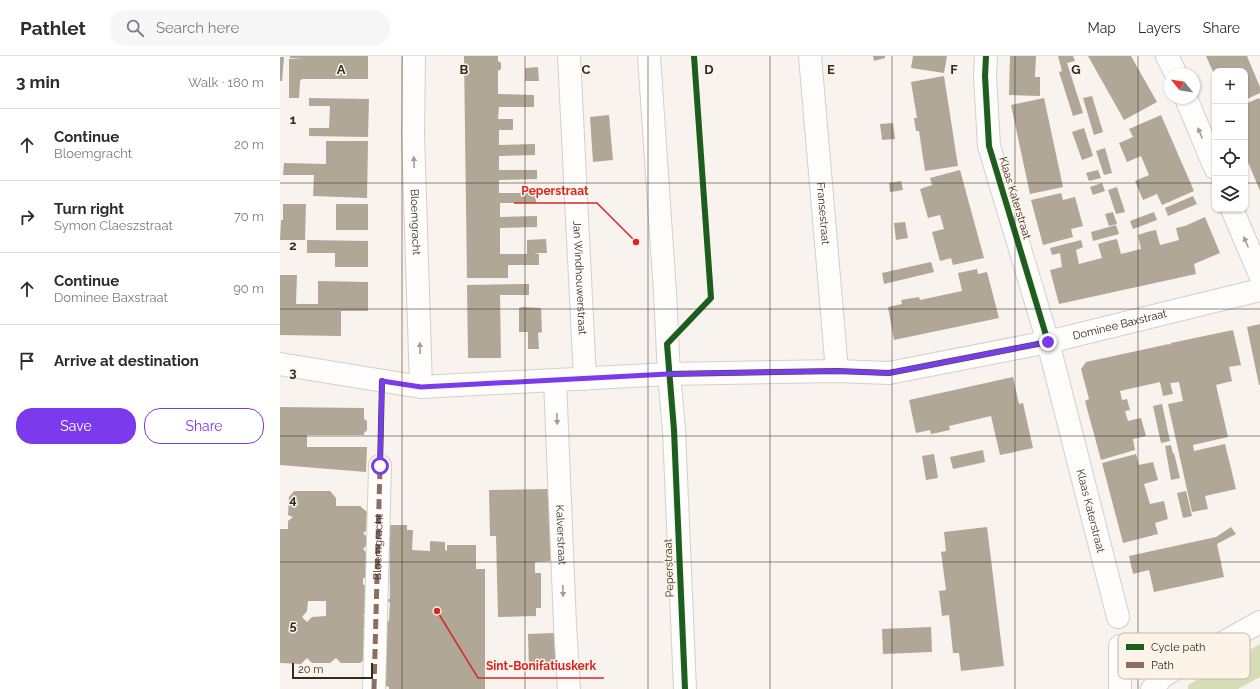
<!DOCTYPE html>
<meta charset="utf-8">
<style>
body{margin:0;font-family:Raleway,sans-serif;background:#f7f7f7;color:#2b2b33}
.controls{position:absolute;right:12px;top:12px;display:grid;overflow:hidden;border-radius:8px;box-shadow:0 1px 3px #0004}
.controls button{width:36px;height:36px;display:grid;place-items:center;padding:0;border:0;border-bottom:1px solid #e1e1e2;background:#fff;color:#2b2b33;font:20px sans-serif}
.compass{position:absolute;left:884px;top:12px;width:36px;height:36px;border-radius:50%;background:#fff;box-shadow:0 1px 3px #0004;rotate:300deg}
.scale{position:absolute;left:12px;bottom:10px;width:81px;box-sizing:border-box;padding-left:4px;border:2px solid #342b20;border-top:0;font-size:11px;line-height:14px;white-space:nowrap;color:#342b20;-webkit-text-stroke:3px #fdf4e9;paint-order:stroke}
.stop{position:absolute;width:12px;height:12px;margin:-9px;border:3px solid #7c3aed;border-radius:50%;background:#fff}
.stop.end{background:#7c3aed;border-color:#fff;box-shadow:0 1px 4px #0008}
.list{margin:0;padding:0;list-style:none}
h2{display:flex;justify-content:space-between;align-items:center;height:52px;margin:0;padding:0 16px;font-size:17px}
h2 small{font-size:13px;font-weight:400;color:#7c7c81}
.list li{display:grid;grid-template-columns:26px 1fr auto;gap:12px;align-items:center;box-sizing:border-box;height:72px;padding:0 16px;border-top:1px solid #e1e1e2}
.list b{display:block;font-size:15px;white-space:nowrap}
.list p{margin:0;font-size:13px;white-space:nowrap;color:#7c7c81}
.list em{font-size:13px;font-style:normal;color:#7c7c81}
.actions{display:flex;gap:8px;padding:12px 16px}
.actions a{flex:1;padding:9px 0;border:1px solid #7c3aed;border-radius:16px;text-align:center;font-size:14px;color:#7c3aed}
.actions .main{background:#7c3aed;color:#fff}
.icon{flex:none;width:22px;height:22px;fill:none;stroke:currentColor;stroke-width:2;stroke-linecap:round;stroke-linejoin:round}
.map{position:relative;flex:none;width:980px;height:633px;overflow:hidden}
header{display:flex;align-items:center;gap:24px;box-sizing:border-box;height:56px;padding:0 20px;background:#fff;border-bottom:1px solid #e1e1e2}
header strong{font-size:19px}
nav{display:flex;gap:22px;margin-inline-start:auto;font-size:14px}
.search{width:280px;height:36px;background:#f7f7f7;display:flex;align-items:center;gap:10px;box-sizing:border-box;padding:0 14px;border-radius:16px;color:#7c7c81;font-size:15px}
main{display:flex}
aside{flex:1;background:#fff}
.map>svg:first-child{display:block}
.green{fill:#d6dcb6}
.building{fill:#b1a797;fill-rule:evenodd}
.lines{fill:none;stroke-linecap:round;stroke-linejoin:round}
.minor-casing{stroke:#d6cfc6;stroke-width:24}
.minor{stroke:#fefdfc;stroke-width:22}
.quiet{stroke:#8d6e63;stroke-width:5;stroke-dasharray:10 5;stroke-linecap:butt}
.cycleway-casing{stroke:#fdf4e9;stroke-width:8}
.cycleway{stroke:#1b5e20;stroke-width:6}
.oneway{fill:#a39e99}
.route{stroke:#7c3aed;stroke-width:5}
.grid{fill:none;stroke:#342b20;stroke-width:1;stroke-opacity:0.55}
.labels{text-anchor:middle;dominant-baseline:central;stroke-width:3;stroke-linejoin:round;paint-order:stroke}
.street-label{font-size:11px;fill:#342b20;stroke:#fdf4e9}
.key{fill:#fdf4e9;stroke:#c1b8ad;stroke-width:1}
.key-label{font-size:11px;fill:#342b20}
.grid-label{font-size:13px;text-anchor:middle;font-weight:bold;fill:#342b20;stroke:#fdf4e9;stroke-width:3;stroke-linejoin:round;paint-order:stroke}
.leader{fill:none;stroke:#d62828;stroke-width:1.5}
.callout-dot{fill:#d62828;stroke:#fdf4e9;stroke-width:1.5}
.callout-label{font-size:12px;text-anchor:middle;font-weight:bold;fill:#d62828;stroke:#fdf4e9;stroke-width:3;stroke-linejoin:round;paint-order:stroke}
</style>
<header>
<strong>Pathlet</strong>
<div class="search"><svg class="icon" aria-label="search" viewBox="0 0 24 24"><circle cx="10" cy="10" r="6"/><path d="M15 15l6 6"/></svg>Search here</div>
<nav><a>Map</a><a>Layers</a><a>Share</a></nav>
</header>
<main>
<aside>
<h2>3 min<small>Walk · 180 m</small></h2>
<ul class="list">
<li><svg class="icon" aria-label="ahead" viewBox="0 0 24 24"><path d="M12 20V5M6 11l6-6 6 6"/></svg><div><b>Continue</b><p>Bloemgracht</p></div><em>20 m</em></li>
<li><svg class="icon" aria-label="right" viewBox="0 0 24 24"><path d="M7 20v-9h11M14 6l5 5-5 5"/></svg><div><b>Turn right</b><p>Symon Claeszstraat</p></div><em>70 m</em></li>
<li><svg class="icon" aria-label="ahead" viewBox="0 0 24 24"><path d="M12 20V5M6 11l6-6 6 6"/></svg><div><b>Continue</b><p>Dominee Baxstraat</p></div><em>90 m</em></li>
<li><svg class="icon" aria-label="arrive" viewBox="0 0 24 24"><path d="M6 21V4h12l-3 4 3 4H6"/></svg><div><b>Arrive at destination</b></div></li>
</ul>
<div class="actions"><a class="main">Save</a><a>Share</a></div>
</aside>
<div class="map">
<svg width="980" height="633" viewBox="0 0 980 633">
<rect width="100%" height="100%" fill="#f8f3ee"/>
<polygon class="green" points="980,588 980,621 958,633 908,633 908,629"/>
<g class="building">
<polygon points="10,0 88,0 88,23 22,23 20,25 19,42 9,42 9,3 24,3 10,2"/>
<polygon points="184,0 218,0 218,5 221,7 221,13 218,15 218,38 254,39 254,51 219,51 218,63 233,63 233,74 219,74 219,89 255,88 255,99 219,100 219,114 257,114 257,123 219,124 219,137 256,137 256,147 220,147 220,161 257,160 257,171 220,172 220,198 247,198 247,184 266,183 267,197 254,197 259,198 259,209 228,209 228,222 187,222"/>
<polygon points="593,0 605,0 605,2 594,5"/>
<polygon points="633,0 667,0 664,17 631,12"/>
<polygon points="730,0 756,0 755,21 760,21 760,40 729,39"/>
<polygon points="778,0 793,0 795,5 787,7 803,57 793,60 779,16 782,15"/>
<polygon points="808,0 851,0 877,46 844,64"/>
<polygon points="926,0 967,0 980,31 980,37 965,44 965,15 935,15 935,20"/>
<polygon points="0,1 4,1 2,25 0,25"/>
<polygon points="258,11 259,25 245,25 245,12"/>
<polygon points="664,20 678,110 645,115 639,75 636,75 634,62 637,62 631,26"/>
<polygon points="812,40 823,76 814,79 803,42"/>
<polygon points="29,42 89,43 88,81 29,80 29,72 49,72 50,50 29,50"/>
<polygon points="764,42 783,131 750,138 731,49"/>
<polygon points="979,42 980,44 980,135 965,99 965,48"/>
<polygon points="329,59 333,104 313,106 310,61"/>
<polygon points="881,59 914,135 882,149 877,138 863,144 855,125 869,119 861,100 847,106 839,87 853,81 849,73"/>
<polygon points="613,67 615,83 602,84 600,68"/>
<polygon points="804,72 813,100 802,104 792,76"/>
<polygon points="46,85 88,85 87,142 33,140 34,119 3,119 4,107 46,108"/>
<polygon points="825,92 832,117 824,119 816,95"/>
<polygon points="680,114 704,202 673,209 671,202 660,205 652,176 664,173 660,159 648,162 640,133 652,129 650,122"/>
<polygon points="818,114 821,122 809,125 806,117"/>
<polygon points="621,125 623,134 610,136 609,127"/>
<polygon points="822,127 825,135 813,139 810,131"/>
<polygon points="837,131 845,156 836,158 828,134"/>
<polygon points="781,137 783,144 795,141 803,170 791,173 793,181 763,189 751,144"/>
<polygon points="913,140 917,148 888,160 885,152"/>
<polygon points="3,148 26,148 25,184 0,184 1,164 3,164"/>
<rect x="56" y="148" width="32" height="26"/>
<polygon points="833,156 837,168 829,170 825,158"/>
<polygon points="874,156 877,164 853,173 850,165"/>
<polygon points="925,161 940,197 914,208 916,218 779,248 770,214 782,211 780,197 772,199 770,192 801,184 803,191 796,194 799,208 822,202 818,188 828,185 837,183 841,198 861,193 858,179 867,176 876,174 880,189 899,184 896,172 905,170"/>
<polygon points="625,166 628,182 616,184 614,167"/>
<polygon points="836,169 839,178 813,185 811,176"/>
<polygon points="27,184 88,185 88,211 55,211 55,197 27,197"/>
<polygon points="651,206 654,216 604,228 602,217"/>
<polygon points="697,213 698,218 707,216 719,262 614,284 608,251 622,248 621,244 639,241 640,244 682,235 678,217"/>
<polygon points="0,219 17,219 16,248 38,248 38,225 88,226 88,255 61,255 61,280 0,279"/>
<polygon points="249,228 249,239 220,239 221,302 188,302 187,229"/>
<polygon points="243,251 261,252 262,276 258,277 259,293 248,293 248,276 239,276 239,252"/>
<polygon points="980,268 980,329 979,329 967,271"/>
<polygon points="953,274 961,309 949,311 952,325 936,329 948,381 913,389 914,395 945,388 956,433 925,440 928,453 912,456 888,348 903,345 899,326 891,327 890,326 893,338 883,340 880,326 840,335 842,344 847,343 850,354 845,355 848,365 861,362 866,380 853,383 855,394 821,404 805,345 809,343 801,313 806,306 889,288 890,289 891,287"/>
<polygon points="733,321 739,348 743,347 753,392 720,399 711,360 669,370 670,374 651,378 650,374 636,377 629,344"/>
<polygon points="882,348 890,385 881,387 873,350"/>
<polygon points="0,351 84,352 84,363 87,365 87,374 84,377 84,379 27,379 27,391 87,391 86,416 0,409"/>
<polygon points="891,389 893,398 894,397 900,422 891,424 885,390"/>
<polygon points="703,394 705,406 673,413 670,401"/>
<polygon points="654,398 658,422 646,424 642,400"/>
<polygon points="856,398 859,409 873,406 878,424 864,428 870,448 884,445 888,463 875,467 878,478 843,487 822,407"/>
<polygon points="268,433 272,505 255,506 255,517 261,517 261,552 256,552 256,560 218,561 216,480 210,480 209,434"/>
<path d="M14 435H50L56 442V450H80L87 456 86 475 83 477 86 480V490L83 493 86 496V520L83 523V528L86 531V556L83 559 86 562V571L83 574 86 577V602L80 607H61L56 602 50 607H32L27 602 21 608 0 607V473H8V465L13 461 8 459 9 441ZM28 545H46V560L32 561 27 566 22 561 27 555Z"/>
<polygon points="906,435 912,460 903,462 897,437"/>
<polygon points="110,469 127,469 127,474 133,474 132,494 150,495 150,485 165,486 165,494 167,495 167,489 196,489 196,513 205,513 205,633 109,633 109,631 106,630 106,565 109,565 110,546 106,546 106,543 110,543 109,474 110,474"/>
<polygon points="707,471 724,610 681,615 679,597 673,597 669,559 662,560 659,535 666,534 661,496 666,495 664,476"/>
<polygon points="951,471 956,478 937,488 944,521 874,536 869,514 853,518 849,500 936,481"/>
<polygon points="651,571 652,596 603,598 602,573"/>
<polygon points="274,577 276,613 249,614 248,578"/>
</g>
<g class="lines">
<g class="minor-casing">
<g id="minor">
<path id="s1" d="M134 0 133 79 141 331"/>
<path id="s2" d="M289 0 305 323"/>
<polyline points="369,0 385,237 389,318 394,374 405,633"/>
<path id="s3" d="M530 0 557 315"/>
<path id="s4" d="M706 0 705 20 709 90 768 286 838 561"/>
<polyline points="887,0 896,18"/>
<polyline points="906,42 935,112"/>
<polyline points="952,153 980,219"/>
<path id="s5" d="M0 308 141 331 389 318 557 315 609 317 768 286 980 234"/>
<path id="s6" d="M275 324 285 569 289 633"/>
<polyline points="94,633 100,410"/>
<polyline points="840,633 840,590"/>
<polyline points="872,633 883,620 980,566"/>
</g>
</g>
<use href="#minor" class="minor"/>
<path class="quiet" id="s7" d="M94 633 100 410"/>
<g class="cycleway-casing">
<g id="cycleway">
<polyline points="389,318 557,315 609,317 768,286 709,90 705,20 706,0"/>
<polyline points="100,410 102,325"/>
<polyline points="405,633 394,374 387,288 431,242 414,0"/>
</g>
</g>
<use href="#cycleway" class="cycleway"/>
</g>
<defs><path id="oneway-solid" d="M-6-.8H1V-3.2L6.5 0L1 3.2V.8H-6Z"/></defs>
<g class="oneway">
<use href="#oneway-solid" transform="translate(920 77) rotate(-113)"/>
<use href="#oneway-solid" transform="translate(134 106) rotate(-92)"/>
<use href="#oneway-solid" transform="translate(966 186) rotate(-113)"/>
<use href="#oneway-solid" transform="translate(140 292) rotate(-92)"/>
<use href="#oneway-solid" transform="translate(277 363) rotate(88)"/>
<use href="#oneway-solid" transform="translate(283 535) rotate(88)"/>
</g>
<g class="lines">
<polyline class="route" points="100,410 102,325 141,331 388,318 557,315 609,317 768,286"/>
</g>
<path class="grid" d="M122 0V633M245 0V633M368 0V633M490 0V633M612 0V633M735 0V633M858 0V633M0 127H935M965 127H980M0 253H980M0 380H980M0 506H980"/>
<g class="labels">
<g class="street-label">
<text transform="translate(735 142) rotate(73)">Klaas Katerstraat</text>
<text stroke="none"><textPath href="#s3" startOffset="158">Fransestraat</textPath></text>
<text stroke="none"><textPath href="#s1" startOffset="166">Bloemgracht</textPath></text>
<text stroke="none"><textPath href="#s2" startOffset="222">Jan Windhouwerstraat</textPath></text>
<text stroke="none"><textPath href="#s5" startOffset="847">Dominee Baxstraat</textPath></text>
<text stroke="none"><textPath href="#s4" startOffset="469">Klaas Katerstraat</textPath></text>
<text stroke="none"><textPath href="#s6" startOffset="155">Kalverstraat</textPath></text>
<text stroke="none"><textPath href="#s7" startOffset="142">Bloemgracht</textPath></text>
<text transform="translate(389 512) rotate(-92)">Peperstraat</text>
</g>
</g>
<rect x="838" y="577" width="132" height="46" rx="6" class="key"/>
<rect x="846" y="588" width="18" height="6" fill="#1b5e20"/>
<rect x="846" y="606" width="18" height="6" fill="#8d6e63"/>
<g class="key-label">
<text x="871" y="595">Cycle path</text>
<text x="871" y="613">Path</text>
</g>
<g class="grid-label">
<text x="61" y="18">A</text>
<text x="184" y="18">B</text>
<text x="306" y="18">C</text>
<text x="429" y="18">D</text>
<text x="551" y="18">E</text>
<text x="674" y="18">F</text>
<text x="796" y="18">G</text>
<text x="13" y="68">1</text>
<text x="13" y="194">2</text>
<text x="13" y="321">3</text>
<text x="13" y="448">4</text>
<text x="13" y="574">5</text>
</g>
<path class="leader" d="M356 186L317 147H234M157 555L198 622H324"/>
<g class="callout-dot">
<circle cx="356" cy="186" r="4"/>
<circle cx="157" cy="555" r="4"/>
</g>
<g class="callout-label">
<text x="275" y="139">Peperstraat</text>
<text x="261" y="614">Sint-Bonifatiuskerk</text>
</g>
</svg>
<div class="controls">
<button>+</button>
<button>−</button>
<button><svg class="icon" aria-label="locate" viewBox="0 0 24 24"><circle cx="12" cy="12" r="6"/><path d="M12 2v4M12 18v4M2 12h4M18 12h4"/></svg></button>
<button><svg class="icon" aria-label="layers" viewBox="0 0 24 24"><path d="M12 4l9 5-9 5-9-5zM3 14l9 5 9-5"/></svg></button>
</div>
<svg class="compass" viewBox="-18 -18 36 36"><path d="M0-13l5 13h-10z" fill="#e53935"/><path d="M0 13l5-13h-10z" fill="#7c7c81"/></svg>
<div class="scale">20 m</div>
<div class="stop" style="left:100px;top:410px"></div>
<div class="stop end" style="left:768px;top:286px"></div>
</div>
</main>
